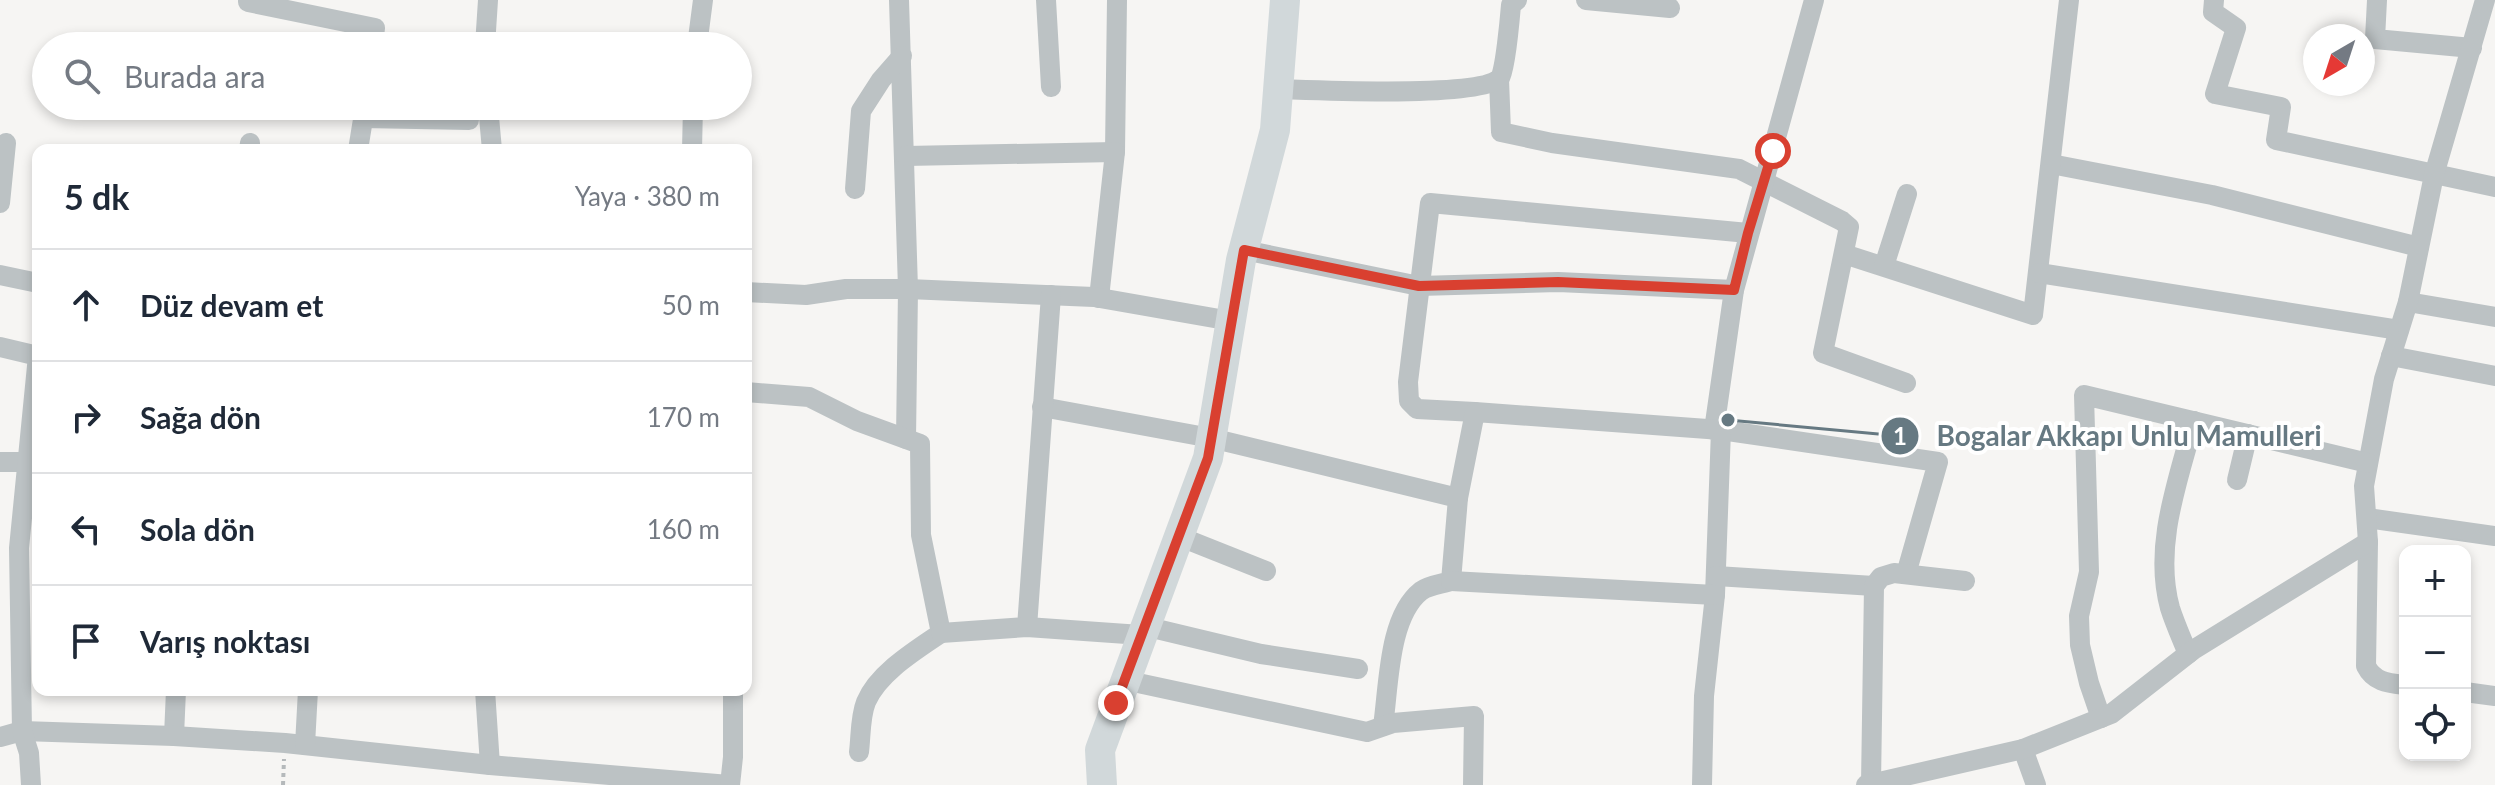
<!DOCTYPE html>
<html lang="tr">
<meta charset="utf-8">
<style>
body{margin:0;font-family:Lato,sans-serif;background:#f2f2f3;color:#1f2937}
.controls{position:absolute;right:24px;bottom:24px;display:grid;overflow:hidden;border-radius:16px;box-shadow:0 4px 12px #0003}
.controls button{width:72px;height:72px;display:grid;place-items:center;padding:0;border:0;border-bottom:2px solid #e0e1e3;background:#fff;color:#1f2937;font:40px sans-serif}
.compass{position:absolute;left:2303px;top:24px;width:72px;height:72px;border-radius:50%;background:#fff;box-shadow:0 4px 12px #0003;rotate:219deg}
.stop{position:absolute;width:24px;height:24px;margin:-18px;border:6px solid #d94030;border-radius:50%;background:#fff}
.stop.end{background:#d94030;border-color:#fff;box-shadow:0 2px 8px #0008}
.list{margin:0;padding:0;list-style:none}
h2{display:flex;justify-content:space-between;align-items:center;height:104px;margin:0;padding:0 32px;font-size:34px}
h2 small{font-size:26px;font-weight:400;color:#747a83}
.list li{display:grid;grid-template-columns:52px 1fr auto;gap:24px;align-items:center;box-sizing:border-box;height:112px;padding:0 32px;border-top:2px solid #e0e1e3}
.list b{display:block;font-size:30px;white-space:nowrap}
.list em{font-size:26px;font-style:normal;color:#747a83}
.icon{flex:none;width:44px;height:44px;fill:none;stroke:currentColor;stroke-width:2;stroke-linecap:round;stroke-linejoin:round}
.map{position:relative;flex:none;width:2495px;height:785px;overflow:hidden}
.search{position:absolute;background:#fff;box-shadow:0 4px 12px #0003;left:32px;top:32px;width:720px;height:88px;display:flex;align-items:center;gap:20px;box-sizing:border-box;padding:0 28px;border-radius:44px;color:#747a83;font-size:30px}
.panel{position:absolute;background:#fff;box-shadow:0 4px 12px #0003;left:32px;top:144px;width:720px;height:552px;border-radius:16px}
.map>svg:first-child{display:block}
.lines{fill:none;stroke-linecap:round;stroke-linejoin:round}
.path{stroke:#b5b9bb;stroke-width:4;stroke-dasharray:4 4;stroke-linecap:butt}
.minor{stroke:#bcc2c4;stroke-width:20}
.secondary{stroke:#d1d8da;stroke-width:30}
.route{stroke:#d94030;stroke-width:10}
.leader{fill:none;stroke:#667982;stroke-width:3}
.callout-dot{fill:#667982;stroke:#fff;stroke-width:3}
.mark-label{font-size:24px;text-anchor:middle;font-weight:bold;fill:#fff}
.callout-label{font-size:28px;text-anchor:middle;font-weight:bold;fill:#667982;stroke:#fff;stroke-width:8;stroke-linejoin:round;paint-order:stroke}
</style>
<div class="map">
<svg width="2495" height="785" viewBox="0 0 2495 785">
<rect width="100%" height="100%" fill="#f6f5f3"/>
<g class="lines">
<polyline class="path" points="283,785 284,759"/>
<g class="minor">
<polyline points="248,0 248,2 375,28 373,46"/>
<polyline points="899,0 908,289 906,439"/>
<polyline points="1046,0 1051,87"/>
<polyline points="1586,0 1670,8"/>
<polyline points="2214,0 2213,12 2236,28 2215,94 2281,107 2276,140 2495,187"/>
<polyline points="2377,0 2375,39 2472,48"/>
<polyline points="485,46 488,0"/>
<polyline points="697,46 703,0"/>
<polyline points="1499,79 1501,132 1552,143 1739,169 1842,221 1849,227 1823,353 1906,383"/>
<path d="M1278 89C1314 90 1479 98 1500 78 1505 72 1510 17 1511 5L1517 0"/>
<polyline points="488,106 492,150"/>
<polyline points="363,118 469,120"/>
<polyline points="249,150 250,143"/>
<polyline points="358,150 365,107"/>
<polyline points="692,150 693,106"/>
<polyline points="1115,152 1117,0"/>
<polyline points="906,156 1115,152 1099,298"/>
<polyline points="2051,164 2212,195 2419,247"/>
<polyline points="855,189 861,111 881,80 902,56"/>
<polyline points="0,203 6,143"/>
<polyline points="1244,250 1419,286 1558,282 1734,290"/>
<polyline points="1844,254 2033,315 2069,0"/>
<polyline points="1884,266 1907,194"/>
<polyline points="2039,273 2399,330"/>
<polyline points="0,275 38,283"/>
<polyline points="746,292 806,295 846,289 908,289 1094,297 1231,321"/>
<polyline points="2408,302 2495,317"/>
<polyline points="0,347 38,356"/>
<polyline points="2391,356 2495,376"/>
<path d="M746 392 809 397 857 421 920 444 921 535 941 633C916 650 878 673 866 702 860 717 861 736 859 752"/>
<path d="M1042 407 1211 438 1458 498 1451 581C1442 584 1429 585 1421 591 1388 617 1389 686 1383 726"/>
<polyline points="1475,412 1417,409 1409,401 1408,382 1430,203 1748,233"/>
<polyline points="1714,430 1734,290 1814,0"/>
<polyline points="1721,430 1938,462 1906,574"/>
<polyline points="0,462 26,462"/>
<polyline points="2237,480 2248,434"/>
<polyline points="1458,498 1475,412 1721,430 1715,595 1704,696 1702,785"/>
<polyline points="2367,518 2495,536"/>
<polyline points="1178,536 1266,571"/>
<polyline points="1716,576 1874,586"/>
<polyline points="1451,581 1715,595"/>
<polyline points="1144,626 1261,654 1358,669"/>
<polyline points="1027,627 1051,295"/>
<polyline points="941,633 1027,627 1141,635"/>
<path d="M2188 654C2182 639 2175 624 2170 608 2153 546 2178 481 2194 421"/>
<polyline points="1124,680 1367,732 1393,723 1474,716 1473,785"/>
<path d="M2405 685C2388 683 2374 682 2366 666L2368 542 2364 486 2384 379 2408 302 2434 175 2485 0"/>
<polyline points="2465,692 2495,696"/>
<polyline points="2101,718 2089,683 2080,645 2079,616 2089,572 2084,395 2368,463"/>
<polyline points="174,736 176,690"/>
<polyline points="0,737 22,731 174,736 285,743 490,765 485,690"/>
<polyline points="305,745 308,690"/>
<polyline points="2023,749 2036,785"/>
<polyline points="490,765 729,785"/>
<polyline points="1871,784 1874,586 1881,577 1894,573 1965,581"/>
<polyline points="31,785 29,753 22,731 19,548 38,356"/>
<polyline points="730,785 733,757 733,690"/>
<polyline points="1866,785 2023,749 2111,714 2193,650 2368,542"/>
</g>
<polyline class="secondary" points="1102,785 1100,750 1208,458 1241,260 1275,130 1285,0"/>
</g>
<g class="lines">
<polyline class="route" points="1116,703 1208,458 1244,250 1419,286 1558,282 1734,290 1748,233 1773,151"/>
</g>
<path class="leader" d="M1728 420L1900 436"/>
<g class="callout-dot">
<circle cx="1728" cy="420" r="8"/>
<circle cx="1900" cy="436" r="20"/>
</g>
<g class="mark-label">
<text x="1900" y="445">1</text>
</g>
<g class="callout-label">
<text x="2129" y="446">Bogalar Akkapı Unlu Mamulleri</text>
</g>
</svg>
<div class="controls">
<button>+</button>
<button>−</button>
<button><svg class="icon" aria-label="locate" viewBox="0 0 24 24"><circle cx="12" cy="12" r="6"/><path d="M12 2v4M12 18v4M2 12h4M18 12h4"/></svg></button>
</div>
<svg class="compass" viewBox="-18 -18 36 36"><path d="M0-13l5 13h-10z" fill="#e53935"/><path d="M0 13l5-13h-10z" fill="#747a83"/></svg>
<div class="stop" style="left:1773px;top:151px"></div>
<div class="stop end" style="left:1116px;top:703px"></div>
<div class="search"><svg class="icon" aria-label="search" viewBox="0 0 24 24"><circle cx="10" cy="10" r="6"/><path d="M15 15l6 6"/></svg>Burada ara</div>
<section class="panel">
<h2>5 dk<small>Yaya · 380 m</small></h2>
<ul class="list">
<li><svg class="icon" aria-label="ahead" viewBox="0 0 24 24"><path d="M12 20V5M6 11l6-6 6 6"/></svg><div><b>Düz devam et</b></div><em>50 m</em></li>
<li><svg class="icon" aria-label="right" viewBox="0 0 24 24"><path d="M7 20v-9h11M14 6l5 5-5 5"/></svg><div><b>Sağa dön</b></div><em>170 m</em></li>
<li><svg class="icon" aria-label="left" viewBox="0 0 24 24"><path d="M17 20v-9H6M10 6l-5 5 5 5"/></svg><div><b>Sola dön</b></div><em>160 m</em></li>
<li><svg class="icon" aria-label="arrive" viewBox="0 0 24 24"><path d="M6 21V4h12l-3 4 3 4H6"/></svg><div><b>Varış noktası</b></div></li>
</ul>
</section>
</div>
